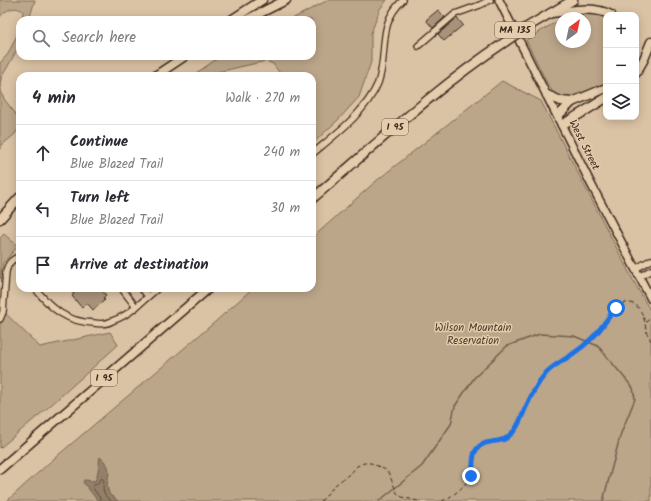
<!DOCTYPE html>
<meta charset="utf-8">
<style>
body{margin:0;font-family:Kalam,sans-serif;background:#f2f2f3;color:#2b2b33}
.controls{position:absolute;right:12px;top:12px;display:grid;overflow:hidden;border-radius:8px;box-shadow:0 2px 10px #0003}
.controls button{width:36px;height:36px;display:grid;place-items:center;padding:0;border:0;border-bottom:1px solid #e1e1e2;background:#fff;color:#2b2b33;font:20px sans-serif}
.compass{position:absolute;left:555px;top:12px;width:36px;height:36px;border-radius:50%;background:#fff;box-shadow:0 2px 10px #0003;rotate:33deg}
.stop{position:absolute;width:12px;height:12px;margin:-9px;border:3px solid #1a73e8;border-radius:50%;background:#fff}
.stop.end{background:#1a73e8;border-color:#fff;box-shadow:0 1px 4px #0008}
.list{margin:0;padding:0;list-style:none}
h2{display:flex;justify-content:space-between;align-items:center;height:52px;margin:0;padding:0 16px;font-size:17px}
h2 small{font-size:13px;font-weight:400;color:#7c7c81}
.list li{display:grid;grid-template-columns:26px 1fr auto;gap:12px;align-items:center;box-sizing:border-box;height:56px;padding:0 16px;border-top:1px solid #e1e1e2}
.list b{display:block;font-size:15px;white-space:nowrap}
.list p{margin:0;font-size:13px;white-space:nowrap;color:#7c7c81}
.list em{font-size:13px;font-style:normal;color:#7c7c81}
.icon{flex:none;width:22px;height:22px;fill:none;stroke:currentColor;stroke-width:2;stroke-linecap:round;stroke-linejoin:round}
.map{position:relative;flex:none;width:651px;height:501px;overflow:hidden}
.search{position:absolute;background:#fff;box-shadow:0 2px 10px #0003;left:16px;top:16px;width:300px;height:44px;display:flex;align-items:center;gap:10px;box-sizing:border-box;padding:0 14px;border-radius:12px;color:#7c7c81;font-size:15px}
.panel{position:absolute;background:#fff;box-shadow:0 2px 10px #0003;left:16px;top:72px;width:300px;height:220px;border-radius:12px}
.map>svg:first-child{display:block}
.green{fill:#bca68a;stroke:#7c6854}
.water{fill:#948069;stroke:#705e4b}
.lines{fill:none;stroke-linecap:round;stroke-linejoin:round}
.shore{stroke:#5f4c3c;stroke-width:1}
.stream{stroke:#705e4b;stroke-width:1.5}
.building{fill:#a8937a;stroke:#3b2a1e}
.minor-casing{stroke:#3b2a1e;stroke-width:8}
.major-casing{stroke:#3b2a1e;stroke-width:10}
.highway-casing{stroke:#3b2a1e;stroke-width:11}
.path{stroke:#3b2a1e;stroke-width:1;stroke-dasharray:4 3;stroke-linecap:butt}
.minor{stroke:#e4ccac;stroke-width:5.5}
.major{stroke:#e4ccac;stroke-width:7}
.highway{stroke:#e4ccac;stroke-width:8}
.highway-bridge-casing{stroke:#3b2a1e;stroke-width:11;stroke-linecap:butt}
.highway-bridge{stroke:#e4ccac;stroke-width:8}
.route{stroke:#1a73e8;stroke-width:5}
.labels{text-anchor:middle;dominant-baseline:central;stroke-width:3;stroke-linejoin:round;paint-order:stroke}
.shield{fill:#e4ccac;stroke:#6e5b49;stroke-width:1}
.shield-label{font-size:10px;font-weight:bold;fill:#3b2a1e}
.street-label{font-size:11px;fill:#3b2a1e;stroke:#e4ccac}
.park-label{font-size:11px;fill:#4e3d2e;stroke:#e4ccac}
</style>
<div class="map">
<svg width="651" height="501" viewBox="0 0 651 501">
<rect width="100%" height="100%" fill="#dac2a4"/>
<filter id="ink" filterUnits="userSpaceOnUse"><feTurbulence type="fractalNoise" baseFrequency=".025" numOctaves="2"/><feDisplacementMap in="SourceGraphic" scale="8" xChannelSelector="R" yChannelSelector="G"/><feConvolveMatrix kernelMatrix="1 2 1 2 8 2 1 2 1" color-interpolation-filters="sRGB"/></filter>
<g filter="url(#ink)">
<g class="green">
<path d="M0 0H35L29 20H22L23 11C14 5 6 10 0 17Z"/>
<polygon points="328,0 387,0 380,9 371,33 371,62 359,97 338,120 312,144 312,76 282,76 273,64 266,61 213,73 210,76 192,76 221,56 312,56 312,20 290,20"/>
<polygon points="588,13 599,13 606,16 606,85 576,98 567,99 554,94 547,83 526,40 561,19 561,42 585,42 585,18 563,18 574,14"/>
<polygon points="20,29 20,44 8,66 1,78 1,92 4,99 15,113 18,118 20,125 19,128 15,134 2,145 0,149 0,63 8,54"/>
<polygon points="502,81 541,101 633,280 651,312 651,501 7,501 50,462 215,322 253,288 312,288 312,238 375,182"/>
<polygon points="4,234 18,246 3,263 0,279 0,238"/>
<polygon points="0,308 40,347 110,332 118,345 51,405 0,448"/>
</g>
<path class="water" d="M100 457 105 462 108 466 109 473 107 485 109 494 118 501H98L83 482 84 480 95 481C99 472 98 466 100 457Z"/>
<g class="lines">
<path class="shore" d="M100 501V498L92 487C94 484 95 485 97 484 99 482 99 480 102 478L104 480C102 489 103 496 111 501"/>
<polyline class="stream" points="379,501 422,466 451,424 455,406 474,378 507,346 540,334 574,336 598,346 633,388 635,399 621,433 603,501"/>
</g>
<g class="building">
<polygon points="438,10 445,17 433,28 426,20"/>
<polygon points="457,18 463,25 444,41 438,34"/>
<polygon points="75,288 100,288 106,295 103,298 105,300 93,310 87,303 82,308 72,296 74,294 71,292"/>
</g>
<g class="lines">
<g class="minor-casing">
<g id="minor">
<polyline points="418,46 455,14 480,5 490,0"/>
<path d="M312 154C336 134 366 112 378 83 389 52 376 25 403 0"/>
<polyline points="635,269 651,260"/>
<polyline points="639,277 651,270"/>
<path d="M35 288C51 309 67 322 94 323 100 324 107 324 112 321 121 318 129 313 136 307"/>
<polyline points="123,288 123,290 136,307 158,288"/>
<polyline points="141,288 148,296"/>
<path d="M0 319 3 312 6 272C8 263 11 260 20 256"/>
</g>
</g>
<g class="major-casing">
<polyline id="major" points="499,0 591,184 651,299"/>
</g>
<g class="highway-casing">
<g id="highway">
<path d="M551 13C571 11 593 5 611 15"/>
<polyline points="231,20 262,0"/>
<polyline points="246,20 286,0"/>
<polyline points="527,27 573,0"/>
<polyline points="636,73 644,59 651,42"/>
<polyline points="155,76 185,56"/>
<polyline points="547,95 561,101 572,102"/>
<polyline points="558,116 572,102 606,88"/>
<polyline points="562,125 606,98"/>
<path d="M312 199C375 145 436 88 505 42"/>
<polyline points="0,219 20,197"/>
<polyline points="0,469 209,288"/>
</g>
</g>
<g class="path">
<polyline points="646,322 651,318"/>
<polyline points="321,501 335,485 352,472 357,466 364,463 371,463 386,470 389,474 397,493 402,497 418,501"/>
<path d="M442 501C454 496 470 483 473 470 474 463 472 455 477 449 485 438 502 443 512 433 519 426 522 416 526 407 530 397 536 387 542 378 546 373 550 368 555 365 561 360 569 357 576 352 582 347 588 342 594 336 603 327 615 300 630 303 639 304 644 316 645 324 646 328 646 332 648 335 649 337 650 339 651 341"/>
</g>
<use href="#minor" class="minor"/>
<use href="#major" class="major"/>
<use href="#highway" class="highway"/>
<g class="highway-bridge-casing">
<polyline id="highway-bridge" points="505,42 527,27"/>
</g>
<use href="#highway-bridge" class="highway-bridge"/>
</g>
</g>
<g class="lines" filter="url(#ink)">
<path class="route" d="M471 476C474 468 472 458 475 452 481 440 494 443 505 439 508 437 511 434 514 431 519 425 522 416 525 409 531 396 537 383 547 372 555 364 565 360 574 353 580 349 586 344 591 339 601 330 607 318 616 308"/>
</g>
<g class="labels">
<g class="shield">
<rect x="495" y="22" width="40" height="16" rx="3"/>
<rect x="382" y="119" width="26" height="16" rx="3"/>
<rect x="91" y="370" width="26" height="16" rx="3"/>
</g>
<g class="shield-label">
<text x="515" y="30">MA 135</text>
<text x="395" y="127">I 95</text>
<text x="104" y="378">I 95</text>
</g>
<g class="street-label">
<text transform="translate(584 145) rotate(63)">West Street</text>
</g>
<g class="park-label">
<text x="473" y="328">Wilson Mountain<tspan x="473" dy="13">Reservation</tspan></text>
</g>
</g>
</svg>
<div class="controls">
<button>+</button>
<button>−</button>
<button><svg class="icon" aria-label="layers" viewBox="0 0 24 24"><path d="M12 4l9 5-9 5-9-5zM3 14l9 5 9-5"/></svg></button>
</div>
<svg class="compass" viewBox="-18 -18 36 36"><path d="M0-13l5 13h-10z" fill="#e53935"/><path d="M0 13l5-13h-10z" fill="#7c7c81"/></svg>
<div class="stop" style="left:616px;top:308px"></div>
<div class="stop end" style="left:471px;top:476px"></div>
<div class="search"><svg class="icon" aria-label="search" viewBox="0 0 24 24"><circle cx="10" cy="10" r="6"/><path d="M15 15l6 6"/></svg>Search here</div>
<section class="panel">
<h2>4 min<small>Walk · 270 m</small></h2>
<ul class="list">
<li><svg class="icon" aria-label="ahead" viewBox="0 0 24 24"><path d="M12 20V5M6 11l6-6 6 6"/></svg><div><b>Continue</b><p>Blue Blazed Trail</p></div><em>240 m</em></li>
<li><svg class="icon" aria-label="left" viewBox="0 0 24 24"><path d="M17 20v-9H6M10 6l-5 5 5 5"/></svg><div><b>Turn left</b><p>Blue Blazed Trail</p></div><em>30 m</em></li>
<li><svg class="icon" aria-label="arrive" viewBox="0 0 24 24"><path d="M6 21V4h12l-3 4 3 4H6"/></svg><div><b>Arrive at destination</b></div></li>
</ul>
</section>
</div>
